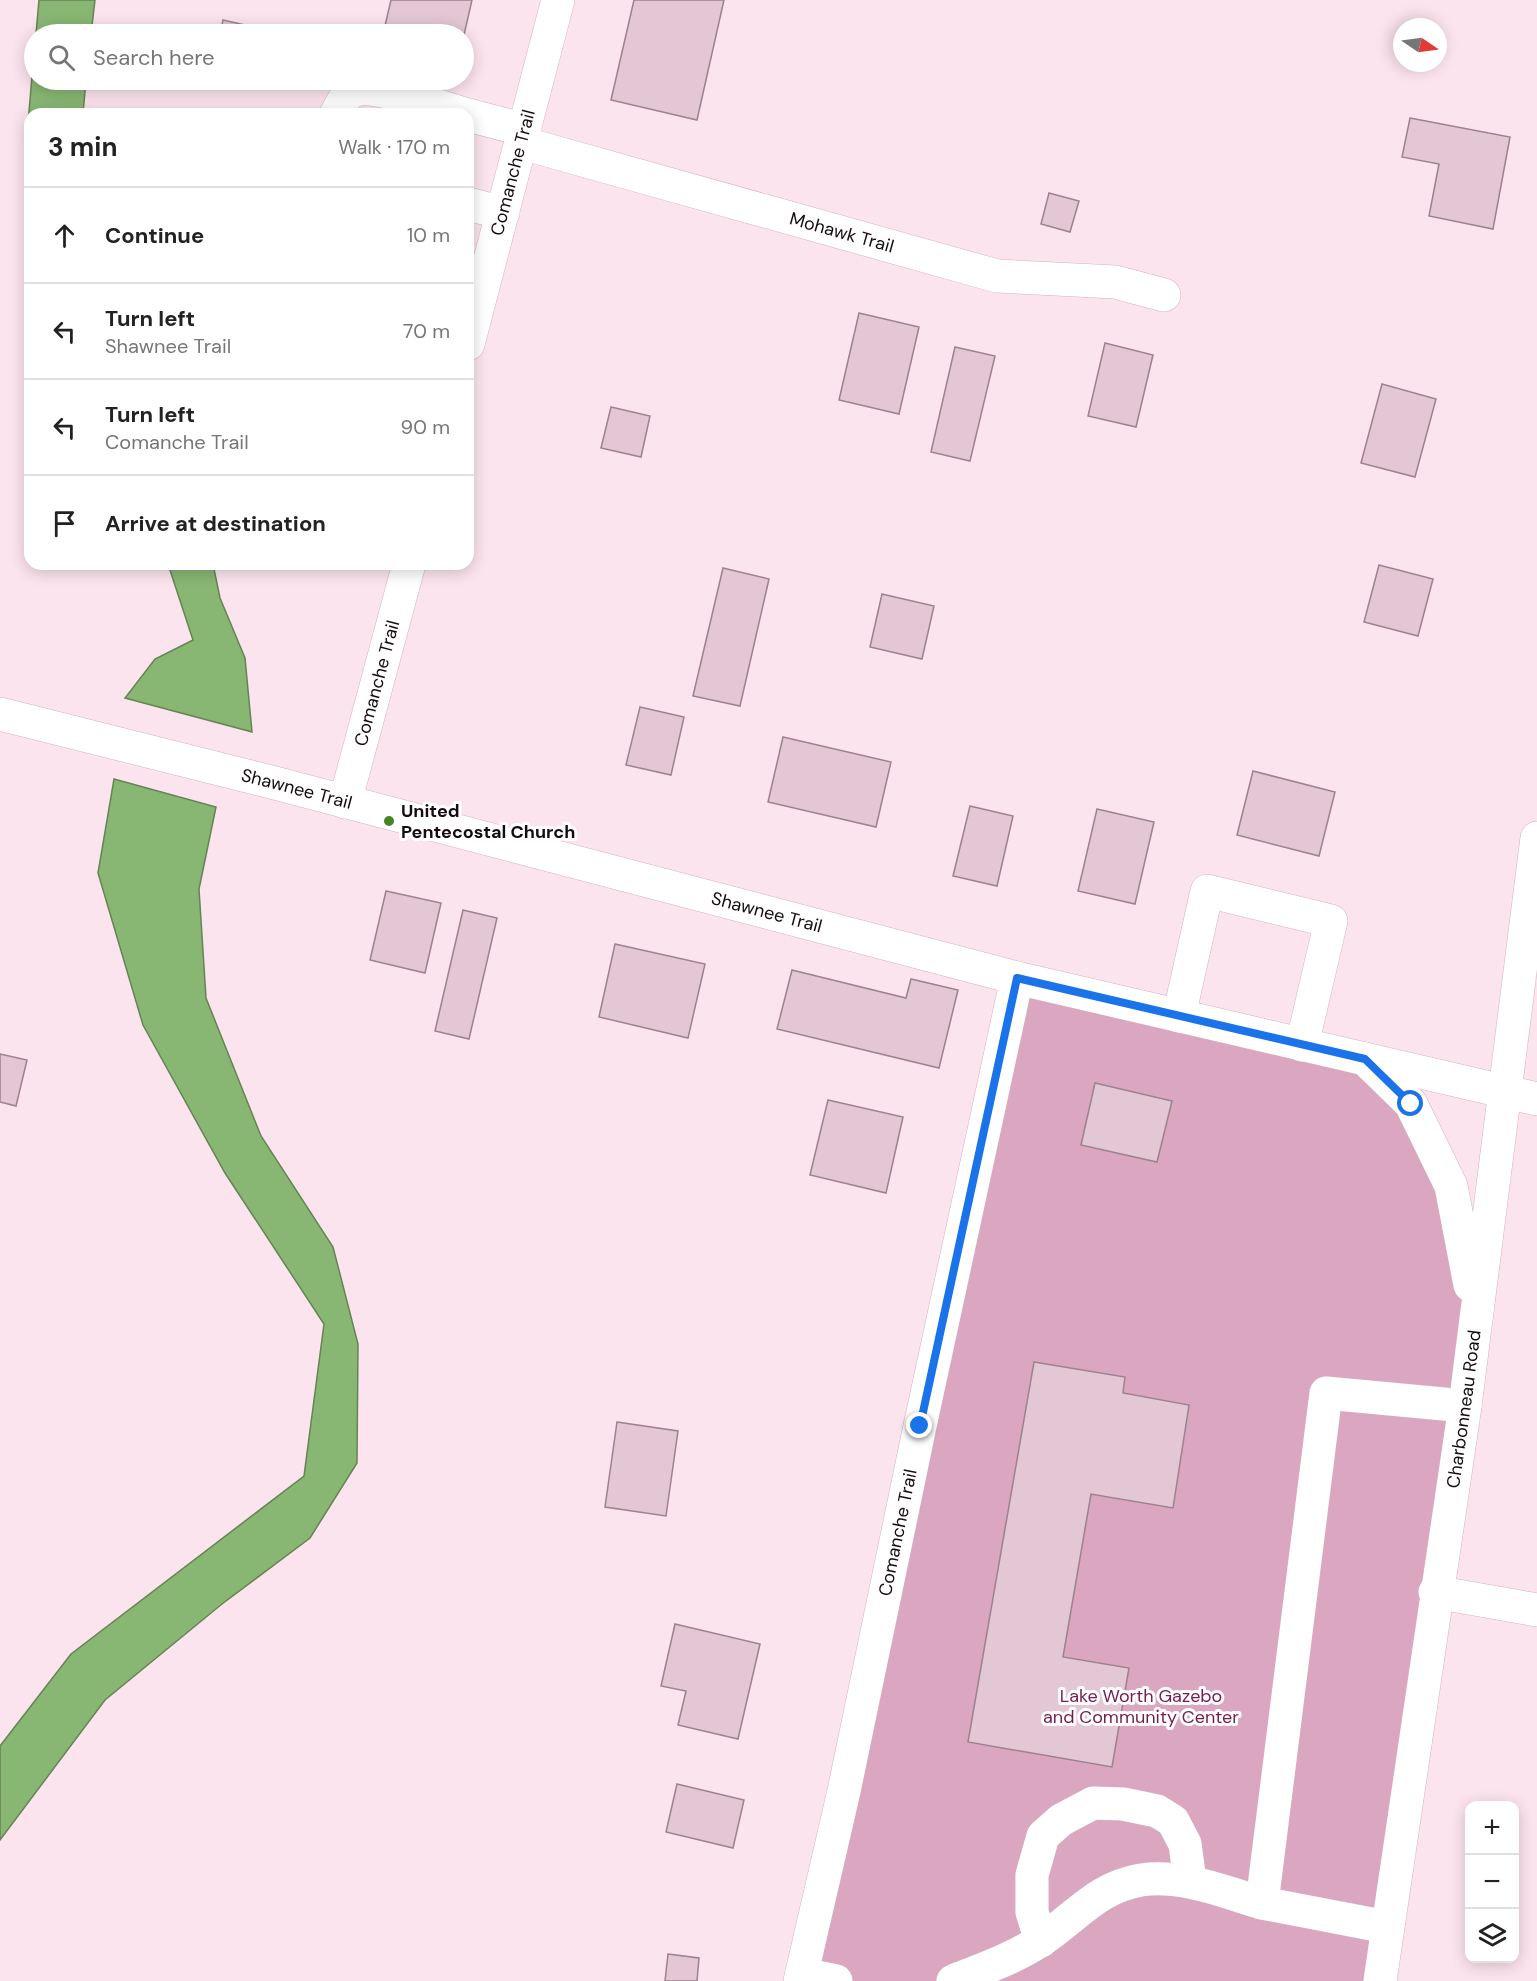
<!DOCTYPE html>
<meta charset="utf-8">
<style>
body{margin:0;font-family:"DM Sans",sans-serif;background:#f2f2f2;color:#222}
.controls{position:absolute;right:18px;bottom:18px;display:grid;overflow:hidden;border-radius:12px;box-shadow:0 3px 15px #0003}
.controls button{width:54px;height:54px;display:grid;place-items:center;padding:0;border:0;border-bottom:2px solid #e0e0e0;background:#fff;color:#222;font:30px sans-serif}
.compass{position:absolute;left:1393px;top:18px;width:54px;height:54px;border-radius:50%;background:#fff;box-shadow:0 3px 15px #0003;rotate:103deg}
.stop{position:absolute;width:18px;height:18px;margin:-14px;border:4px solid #1a73e8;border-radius:50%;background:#fff}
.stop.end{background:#1a73e8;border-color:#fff;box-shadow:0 2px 6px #0008}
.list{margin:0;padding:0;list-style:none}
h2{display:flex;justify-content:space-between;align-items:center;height:78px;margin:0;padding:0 24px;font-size:26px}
h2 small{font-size:20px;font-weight:400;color:#767676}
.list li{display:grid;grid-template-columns:39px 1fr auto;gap:18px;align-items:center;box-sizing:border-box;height:96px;padding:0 24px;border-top:2px solid #e0e0e0}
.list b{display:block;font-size:22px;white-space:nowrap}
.list p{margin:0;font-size:20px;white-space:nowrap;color:#767676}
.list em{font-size:20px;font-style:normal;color:#767676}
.icon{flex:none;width:33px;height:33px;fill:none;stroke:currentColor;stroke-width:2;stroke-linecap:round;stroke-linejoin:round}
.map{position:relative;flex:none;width:1537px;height:1981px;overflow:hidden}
.search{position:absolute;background:#fff;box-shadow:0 3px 15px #0003;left:24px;top:24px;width:450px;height:66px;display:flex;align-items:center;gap:15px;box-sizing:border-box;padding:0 21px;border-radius:33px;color:#767676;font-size:22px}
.panel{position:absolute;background:#fff;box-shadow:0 3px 15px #0003;left:24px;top:108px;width:450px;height:462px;border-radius:18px}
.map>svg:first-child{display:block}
.green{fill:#dba6bf}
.water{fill:#88b773;stroke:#668355;stroke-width:1.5}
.building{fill:#e4c7d4;stroke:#9c828d;stroke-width:1.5}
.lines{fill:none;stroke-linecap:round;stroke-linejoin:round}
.minor-casing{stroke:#d1b4c1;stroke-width:34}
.minor{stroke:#fff;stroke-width:33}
.route{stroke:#1a73e8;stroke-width:8}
.poi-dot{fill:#478423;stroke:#fff;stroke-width:2}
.labels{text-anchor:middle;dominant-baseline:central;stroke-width:6;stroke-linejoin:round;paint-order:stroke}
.street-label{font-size:18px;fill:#150b10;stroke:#fff}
.poi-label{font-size:18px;font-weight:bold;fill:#150b10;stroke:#fff;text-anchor:start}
.park-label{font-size:18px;fill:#761a4f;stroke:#fff}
</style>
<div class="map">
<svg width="1537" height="1981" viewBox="0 0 1537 1981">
<rect width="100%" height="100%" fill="#fce4ee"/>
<polygon class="green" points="1017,978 1365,1059 1431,1145 1476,1315 1379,1981 800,1981"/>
<g class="water">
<polygon points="39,0 95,0 91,34 36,34"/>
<polygon points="34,52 34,80 86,80 83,114 30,114 30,145 27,136"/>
<polygon points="168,564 213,564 220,598 245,658 252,732 125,698 155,659 193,640"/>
<polygon points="114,779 216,807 199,889 206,998 261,1136 333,1247 358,1344 357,1463 310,1538 222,1604 105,1700 0,1840 0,1746 71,1654 304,1476 324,1324 225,1173 143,1025 98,873"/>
</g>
<g class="building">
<polygon points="391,0 472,0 464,35 383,34"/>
<polygon points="634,0 724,0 697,120 611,100"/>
<polygon points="223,20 281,33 281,34 220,34"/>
<polygon points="1410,118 1510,137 1493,229 1429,216 1439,164 1402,157"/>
<polygon points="1049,193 1079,201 1070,232 1041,224"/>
<polygon points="859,313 919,327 899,414 839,400"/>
<polygon points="1105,343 1153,355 1136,427 1088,416"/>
<polygon points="955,347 995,356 970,461 931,452"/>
<polygon points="1382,384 1436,399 1415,477 1361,463"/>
<polygon points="611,407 650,416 641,457 601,448"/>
<polygon points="1379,565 1433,579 1418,636 1364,622"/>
<polygon points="723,568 769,579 740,706 693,696"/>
<polygon points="882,594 934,606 922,659 870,647"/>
<polygon points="640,707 684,717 671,775 626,765"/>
<polygon points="783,737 891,762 876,827 768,802"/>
<polygon points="1253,771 1335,792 1319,856 1237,835"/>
<polygon points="970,806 1013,816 997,886 953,876"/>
<polygon points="1097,809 1154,822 1135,904 1078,891"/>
<polygon points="386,891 441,903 425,973 370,960"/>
<polygon points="463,910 497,918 469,1039 435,1031"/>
<polygon points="615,944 705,964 688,1038 599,1017"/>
<polygon points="792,970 906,998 911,979 958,990 939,1068 777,1029"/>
<polygon points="0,1054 27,1060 16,1106 0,1102"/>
<polygon points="1095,1083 1172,1101 1157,1162 1081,1145"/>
<polygon points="828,1100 903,1117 886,1193 810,1175"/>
<polygon points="1034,1362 1125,1377 1123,1393 1189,1405 1173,1508 1091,1494 1063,1657 1129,1668 1112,1767 968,1742"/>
<polygon points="617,1422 678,1431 666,1516 605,1507"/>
<polygon points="675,1624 760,1644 738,1739 678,1725 686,1691 661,1686"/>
<polygon points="677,1784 744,1800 733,1848 666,1832"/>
<polygon points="668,1954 699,1958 697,1981 665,1981"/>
</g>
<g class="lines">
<g class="minor-casing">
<g id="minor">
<path d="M336 114C340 107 345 95 353 91 370 83 444 108 464 114"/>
<polyline points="468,115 525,130"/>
<path id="s1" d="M522 143 997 276 1115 282 1164 295"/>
<polyline points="468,204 503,213"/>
<path id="s2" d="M468 344 558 0"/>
<path id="s3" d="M0 714 271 782 1017 978 1537 1099"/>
<path id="s4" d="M345 802 409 564"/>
<polyline points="1179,1016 1207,891 1331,921 1302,1045"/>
<polyline points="1365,1059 1411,1104 1451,1186 1470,1285"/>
<polyline points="1435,1592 1537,1610"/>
<polyline points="1387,1927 1262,1903 1326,1393 1465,1406"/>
<polyline points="1041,1941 1032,1912 1032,1875 1043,1836 1061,1820 1093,1803 1123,1804 1157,1811 1173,1821 1185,1844 1190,1881"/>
<polyline points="802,1974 836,1981"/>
<path id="s5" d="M800 1981 844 1791 920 1426 1017 978"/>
<path d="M953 1981C983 1969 1014 1958 1040 1941 1076 1918 1095 1888 1141 1880 1182 1874 1224 1892 1262 1903"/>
<path id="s6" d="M1380 1981 1465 1406 1537 838"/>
</g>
</g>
<use href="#minor" class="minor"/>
</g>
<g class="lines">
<polyline class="route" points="920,1426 1017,978 1365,1059 1411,1104"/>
</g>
<circle class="poi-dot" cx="389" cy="821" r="6"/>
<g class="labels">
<g class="street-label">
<text stroke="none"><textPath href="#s2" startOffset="177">Comanche Trail</textPath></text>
<text stroke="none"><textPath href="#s1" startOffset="332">Mohawk Trail</textPath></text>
<text stroke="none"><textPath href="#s4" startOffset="123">Comanche Trail</textPath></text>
<text stroke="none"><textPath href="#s3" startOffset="306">Shawnee Trail</textPath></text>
<text stroke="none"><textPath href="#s3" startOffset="792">Shawnee Trail</textPath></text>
<text stroke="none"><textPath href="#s6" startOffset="578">Charbonneau Road</textPath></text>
<text stroke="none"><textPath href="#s5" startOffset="459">Comanche Trail</textPath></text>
</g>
<g class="poi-label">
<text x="401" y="811">United<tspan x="401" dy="21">Pentecostal Church</tspan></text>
</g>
<g class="park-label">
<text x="1141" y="1696">Lake Worth Gazebo<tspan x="1141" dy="21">and Community Center</tspan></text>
</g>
</g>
</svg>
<div class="controls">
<button>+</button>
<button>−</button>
<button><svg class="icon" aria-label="layers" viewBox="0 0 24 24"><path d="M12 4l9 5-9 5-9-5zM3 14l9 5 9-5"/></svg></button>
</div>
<svg class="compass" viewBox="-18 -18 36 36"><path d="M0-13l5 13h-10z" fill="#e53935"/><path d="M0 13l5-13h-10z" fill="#767676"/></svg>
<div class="stop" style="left:1411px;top:1104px"></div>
<div class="stop end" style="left:920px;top:1426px"></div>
<div class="search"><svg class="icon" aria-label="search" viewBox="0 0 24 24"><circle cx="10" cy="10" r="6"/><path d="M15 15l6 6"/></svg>Search here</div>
<section class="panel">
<h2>3 min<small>Walk · 170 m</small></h2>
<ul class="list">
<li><svg class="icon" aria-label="ahead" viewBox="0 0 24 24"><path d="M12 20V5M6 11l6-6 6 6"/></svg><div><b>Continue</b></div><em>10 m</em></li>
<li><svg class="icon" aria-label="left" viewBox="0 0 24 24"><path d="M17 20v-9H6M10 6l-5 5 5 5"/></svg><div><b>Turn left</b><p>Shawnee Trail</p></div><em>70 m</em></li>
<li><svg class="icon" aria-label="left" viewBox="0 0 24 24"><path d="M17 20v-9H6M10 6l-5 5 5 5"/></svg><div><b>Turn left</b><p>Comanche Trail</p></div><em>90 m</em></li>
<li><svg class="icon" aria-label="arrive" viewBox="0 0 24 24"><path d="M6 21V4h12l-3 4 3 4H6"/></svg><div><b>Arrive at destination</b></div></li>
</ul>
</section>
</div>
